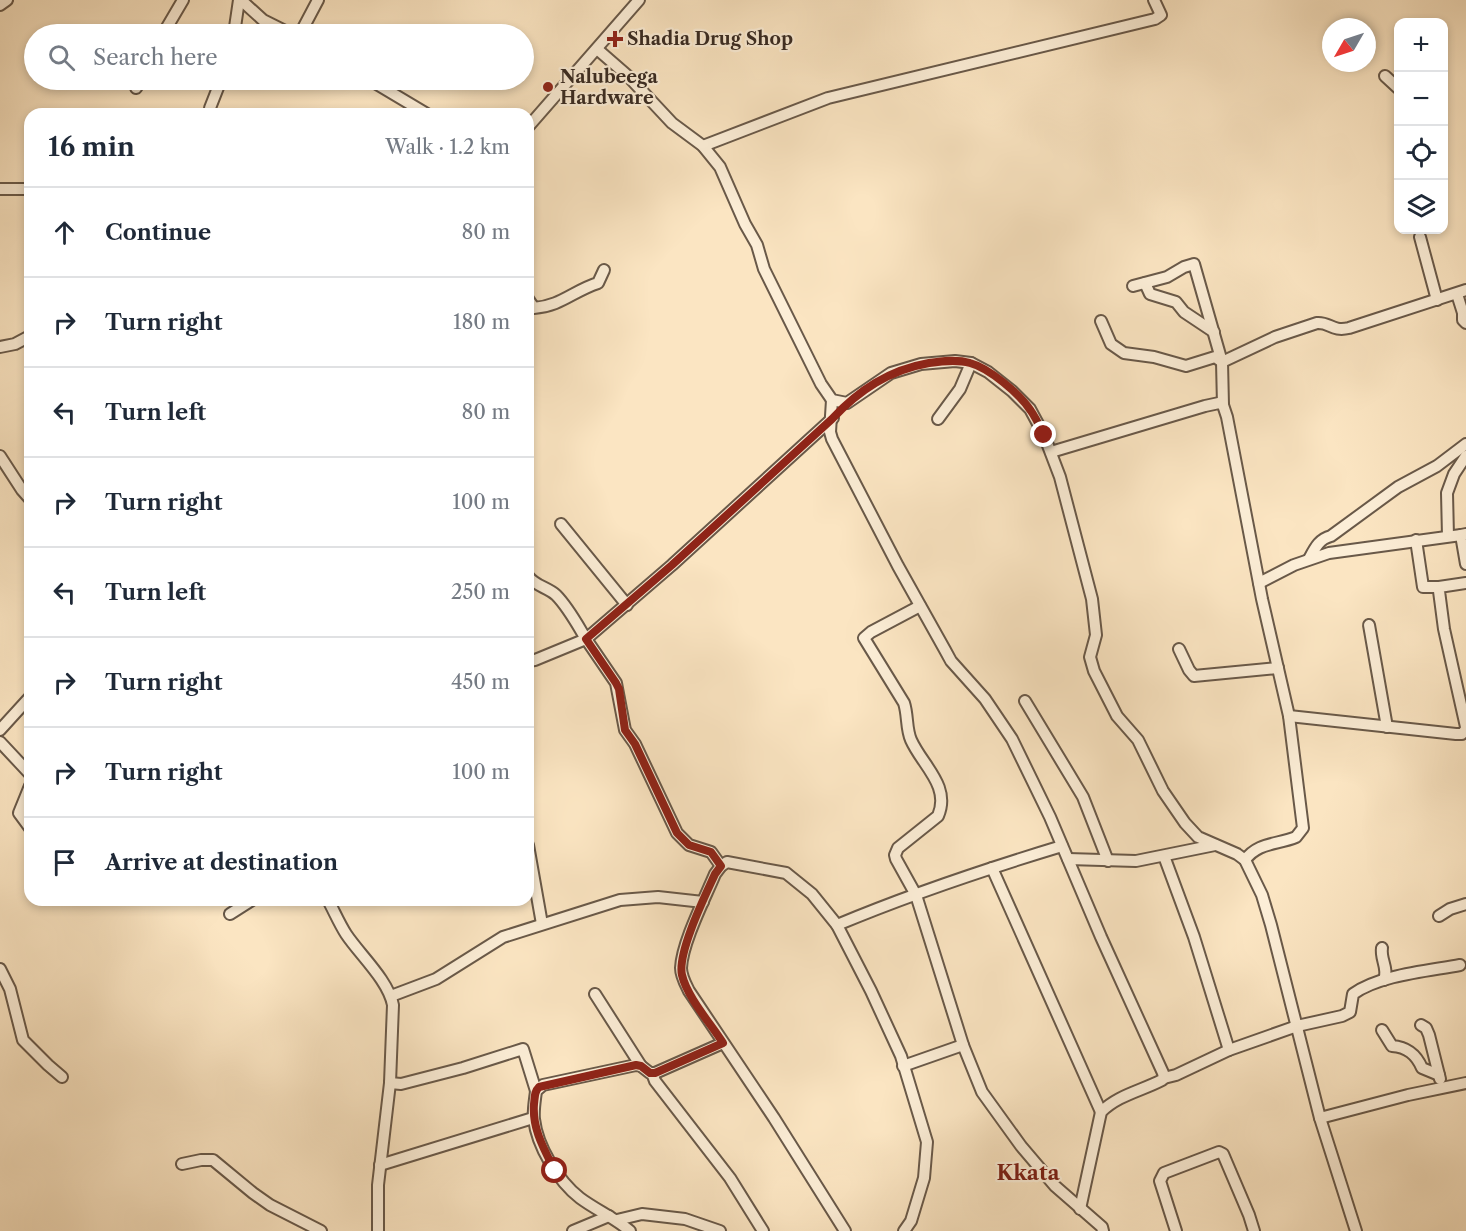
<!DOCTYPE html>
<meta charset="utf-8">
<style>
body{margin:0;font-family:"Libre Caslon Text",serif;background:#f6f6f7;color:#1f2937}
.controls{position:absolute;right:18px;top:18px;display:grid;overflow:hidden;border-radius:12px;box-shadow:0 3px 9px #0003}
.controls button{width:54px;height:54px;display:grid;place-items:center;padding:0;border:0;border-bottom:2px solid #e0e1e3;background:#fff;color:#1f2937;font:30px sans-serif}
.compass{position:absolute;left:1322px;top:18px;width:54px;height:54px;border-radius:50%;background:#fff;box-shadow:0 3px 9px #0003;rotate:231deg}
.stop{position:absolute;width:18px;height:18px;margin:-14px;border:4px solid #8f2418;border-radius:50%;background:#fff}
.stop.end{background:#8f2418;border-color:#fff;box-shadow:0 2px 6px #0008}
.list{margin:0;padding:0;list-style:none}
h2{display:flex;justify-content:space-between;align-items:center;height:78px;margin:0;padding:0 24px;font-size:26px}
h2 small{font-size:20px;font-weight:400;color:#747a83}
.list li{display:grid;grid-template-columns:39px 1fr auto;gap:18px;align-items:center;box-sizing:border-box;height:90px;padding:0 24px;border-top:2px solid #e0e1e3}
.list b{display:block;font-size:22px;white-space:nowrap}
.list em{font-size:20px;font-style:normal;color:#747a83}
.icon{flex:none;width:33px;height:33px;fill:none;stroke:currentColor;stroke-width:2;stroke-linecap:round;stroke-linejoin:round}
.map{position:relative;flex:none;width:1466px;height:1231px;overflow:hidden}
.search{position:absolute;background:#fff;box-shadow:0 3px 9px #0003;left:24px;top:24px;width:510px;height:66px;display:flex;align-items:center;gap:15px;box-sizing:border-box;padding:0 21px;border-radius:33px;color:#747a83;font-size:22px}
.panel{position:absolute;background:#fff;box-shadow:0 3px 9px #0003;left:24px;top:108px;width:510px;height:798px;border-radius:18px}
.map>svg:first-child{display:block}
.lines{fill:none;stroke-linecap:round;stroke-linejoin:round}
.minor-casing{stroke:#695949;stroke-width:14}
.minor{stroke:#fceed7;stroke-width:10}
.route{stroke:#8f2418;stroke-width:8}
.poi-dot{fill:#8f2418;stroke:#fceed7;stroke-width:2}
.labels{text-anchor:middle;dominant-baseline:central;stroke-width:4.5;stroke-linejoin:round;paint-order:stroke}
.poi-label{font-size:18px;font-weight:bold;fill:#382a21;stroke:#fceed7;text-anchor:start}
.quarter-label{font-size:21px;font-weight:bold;fill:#7a1f14;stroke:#fceed7}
</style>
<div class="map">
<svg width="1466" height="1231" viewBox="0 0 1466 1231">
<rect width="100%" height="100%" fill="#fbe5c2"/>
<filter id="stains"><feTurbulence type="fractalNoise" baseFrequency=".00333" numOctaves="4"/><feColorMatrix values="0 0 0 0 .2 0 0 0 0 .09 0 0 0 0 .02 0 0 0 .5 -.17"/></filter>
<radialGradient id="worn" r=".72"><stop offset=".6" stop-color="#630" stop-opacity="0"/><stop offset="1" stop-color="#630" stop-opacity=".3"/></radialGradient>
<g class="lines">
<g class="minor-casing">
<g id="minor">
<polyline points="241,0 263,20 291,34"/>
<polyline points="0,5 7,0"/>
<polyline points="163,34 183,0"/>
<polyline points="234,34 239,0"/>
<polyline points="300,34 318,0"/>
<polyline points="597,49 628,76 672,123 703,146 720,167 745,224 757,245 764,269 821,384 832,400 847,403 891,373 921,364 955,361 971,363 988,372 1012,391 1030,409 1044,435 1060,477 1092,599 1096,635 1090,657 1094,671 1117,716 1138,740 1163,791 1185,823 1198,837 1237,854 1245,860 1262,895 1271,925 1320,1118 1356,1231"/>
<polyline points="1385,76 1398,88"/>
<polyline points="370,80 427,114"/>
<polyline points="136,88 141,80"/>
<polyline points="210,108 221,80"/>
<polyline points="528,127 639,0"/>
<polyline points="703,146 828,98 1155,19 1161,15 1154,0"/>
<polyline points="0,189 30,189"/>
<polyline points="1420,237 1437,300"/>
<polyline points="1145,283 1150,294 1176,302 1184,312 1214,332"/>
<polyline points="1133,286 1167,277 1184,267 1194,264 1222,362 1223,405"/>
<polyline points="1457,294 1463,313 1463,320 1466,323"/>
<path d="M528 299 534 308C561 306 573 291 598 283L604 270"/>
<path d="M1101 321 1111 344 1124 353 1154 357 1186 366 1215 357 1222 362 1275 337 1317 323C1330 322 1332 332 1349 328L1466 290"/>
<polyline points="0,347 15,344 30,336"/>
<path d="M832 400 830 432 832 439 898 566 945 650 951 661 985 699 1012 739 1050 817 1101 937 1163 1073 1164 1078 1162 1080C1141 1091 1118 1095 1101 1112L1080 1209"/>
<polyline points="938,419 960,389 971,363"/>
<path d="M1051 452 1205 406 1219 403 1223 405 1227 417 1262 599 1289 716 1303 828 1296 837C1277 845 1258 842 1245 860"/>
<polyline points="0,456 22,490 30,499"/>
<polyline points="561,524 627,605"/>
<polyline points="1466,534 1461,535 1466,564"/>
<polyline points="1448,536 1447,493 1454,474 1466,456"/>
<polyline points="1416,540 1423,587 1439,587"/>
<path d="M1309 559C1315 548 1319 539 1331 536L1398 487 1437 466 1466 444"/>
<path d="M528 576C535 586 547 587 556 595 568 607 577 624 586 639L535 660 528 661"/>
<polyline points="1259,583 1294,565 1329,553 1461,535"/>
<polyline points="1466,583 1439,587 1439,591 1444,629 1466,727"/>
<path d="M920 606 871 632 864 638 904 703C908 715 906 729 911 740 922 765 951 786 938 816L898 848 895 855 896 859 916 895 963 1045 982 1092 1021 1146 1055 1186 1102 1227 1103 1231"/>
<polyline points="1369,625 1387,727"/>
<polyline points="1179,649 1189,670 1194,676 1278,668"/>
<polyline points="1025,701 1083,797 1108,861"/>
<polyline points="1289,716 1456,734 1462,734 1466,729"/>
<polyline points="0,730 30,697"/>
<polyline points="0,742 30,774"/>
<polyline points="30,786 19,813 30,828"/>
<polyline points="528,845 542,924"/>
<polyline points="1164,856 1194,937 1229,1050"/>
<polyline points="1068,859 1136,861 1215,845"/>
<polyline points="721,866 711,852 689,845 677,833 635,744 625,730 616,683 586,639 672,565 833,418"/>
<polyline points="992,868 1101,1112"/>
<path d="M328 900C334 911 339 923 346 934 360 955 388 980 393 1005L390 1083 378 1185V1231"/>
<polyline points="230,914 252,900"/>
<polyline points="1439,916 1450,909 1466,904"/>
<polyline points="837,925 871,991 901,1056 927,1142 924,1178 911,1221 904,1231"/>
<path d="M1382 948C1380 959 1389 969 1384 980"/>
<polyline points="0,969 10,989 23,1040 48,1065 62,1077"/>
<polyline points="595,994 641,1066"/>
<polyline points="391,996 436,979 503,937 620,900 658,897 703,902"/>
<polyline points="1421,1025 1426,1028 1429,1035 1440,1079"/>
<path d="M1382 1030 1392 1046C1407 1047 1416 1054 1422 1068L1439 1075"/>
<polyline points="903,1066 963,1045"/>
<polyline points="652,1073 655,1081 730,1178 763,1231"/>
<path d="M1164 1078 1176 1075 1229 1050 1297 1026 1342 1016 1350 1012 1353 994C1379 975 1428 971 1460 965"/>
<polyline points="390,1083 401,1084 463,1068 523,1049 536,1091"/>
<polyline points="1320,1118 1408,1095 1466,1083"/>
<polyline points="182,1164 201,1160 213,1160 253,1193 270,1205 321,1231"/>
<polyline points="380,1165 533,1118"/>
<polyline points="617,1220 642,1214 685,1219 720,1231"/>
<polyline points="573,1231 609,1216"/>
<path d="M630 1231C615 1218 596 1210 580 1198 558 1181 537 1146 534 1119 533 1110 535 1100 536 1091L543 1085 636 1065 641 1066 650 1073H655L723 1043"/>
<path d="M845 1231 774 1118 689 991C685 983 681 976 681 968 682 943 705 898 715 874L721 866 727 862 786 873 812 894 837 925C911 894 986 869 1062 846"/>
<polyline points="1176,1231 1160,1181 1164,1173 1219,1152 1223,1154 1249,1215 1254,1231"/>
</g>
</g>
<use href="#minor" class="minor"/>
</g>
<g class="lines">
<path class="route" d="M555 1171C544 1149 532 1129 534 1104 535 1097 534 1092 539 1087L636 1065 641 1066 650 1073H655L723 1043C711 1024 687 997 682 975 677 953 705 896 715 874L721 866 711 852 689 845 677 833 635 744 625 730 619 689 616 683 586 639 672 565 832 419C859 390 889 370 929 363 942 361 957 359 970 363 989 368 1020 394 1031 411 1036 418 1040 427 1044 435"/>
</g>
<g class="poi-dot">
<path d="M612 30h6v6h6v6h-6v6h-6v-6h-6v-6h6z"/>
<circle cx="548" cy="87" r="6"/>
</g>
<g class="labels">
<g class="poi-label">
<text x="627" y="39">Shadia Drug Shop</text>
<text x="560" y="77">Nalubeega<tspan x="560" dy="21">Hardware</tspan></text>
</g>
<g class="quarter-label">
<text x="1028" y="1172">Kkata</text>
</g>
</g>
<rect width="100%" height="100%" filter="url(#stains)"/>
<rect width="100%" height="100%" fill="url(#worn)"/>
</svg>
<div class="controls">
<button>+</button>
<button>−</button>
<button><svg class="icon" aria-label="locate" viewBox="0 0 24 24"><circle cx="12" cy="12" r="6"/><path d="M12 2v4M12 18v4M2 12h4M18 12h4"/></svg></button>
<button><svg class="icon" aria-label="layers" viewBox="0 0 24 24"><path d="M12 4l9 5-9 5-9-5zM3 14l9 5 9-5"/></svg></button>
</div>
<svg class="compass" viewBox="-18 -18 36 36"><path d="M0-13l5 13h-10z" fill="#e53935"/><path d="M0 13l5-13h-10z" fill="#747a83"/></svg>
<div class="stop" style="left:555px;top:1171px"></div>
<div class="stop end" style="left:1044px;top:435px"></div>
<div class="search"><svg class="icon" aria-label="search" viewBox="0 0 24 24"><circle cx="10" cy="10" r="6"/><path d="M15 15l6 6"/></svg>Search here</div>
<section class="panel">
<h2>16 min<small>Walk · 1.2 km</small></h2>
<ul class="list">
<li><svg class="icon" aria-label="ahead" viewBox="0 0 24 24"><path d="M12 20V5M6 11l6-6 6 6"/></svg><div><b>Continue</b></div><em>80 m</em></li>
<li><svg class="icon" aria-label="right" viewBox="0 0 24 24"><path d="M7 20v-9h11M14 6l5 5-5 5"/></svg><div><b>Turn right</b></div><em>180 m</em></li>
<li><svg class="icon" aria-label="left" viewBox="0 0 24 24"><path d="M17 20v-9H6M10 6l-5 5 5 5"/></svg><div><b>Turn left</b></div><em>80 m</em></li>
<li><svg class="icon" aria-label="right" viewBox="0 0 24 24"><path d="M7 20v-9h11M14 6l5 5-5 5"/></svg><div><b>Turn right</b></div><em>100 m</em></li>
<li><svg class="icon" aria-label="left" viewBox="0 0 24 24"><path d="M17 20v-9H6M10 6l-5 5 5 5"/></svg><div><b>Turn left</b></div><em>250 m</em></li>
<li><svg class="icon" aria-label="right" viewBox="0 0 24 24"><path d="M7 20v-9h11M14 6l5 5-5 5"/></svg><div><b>Turn right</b></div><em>450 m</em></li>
<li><svg class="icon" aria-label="right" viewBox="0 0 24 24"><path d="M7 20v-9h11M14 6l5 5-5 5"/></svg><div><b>Turn right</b></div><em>100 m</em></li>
<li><svg class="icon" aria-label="arrive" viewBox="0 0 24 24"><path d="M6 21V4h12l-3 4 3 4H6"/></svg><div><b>Arrive at destination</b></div></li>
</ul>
</section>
</div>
